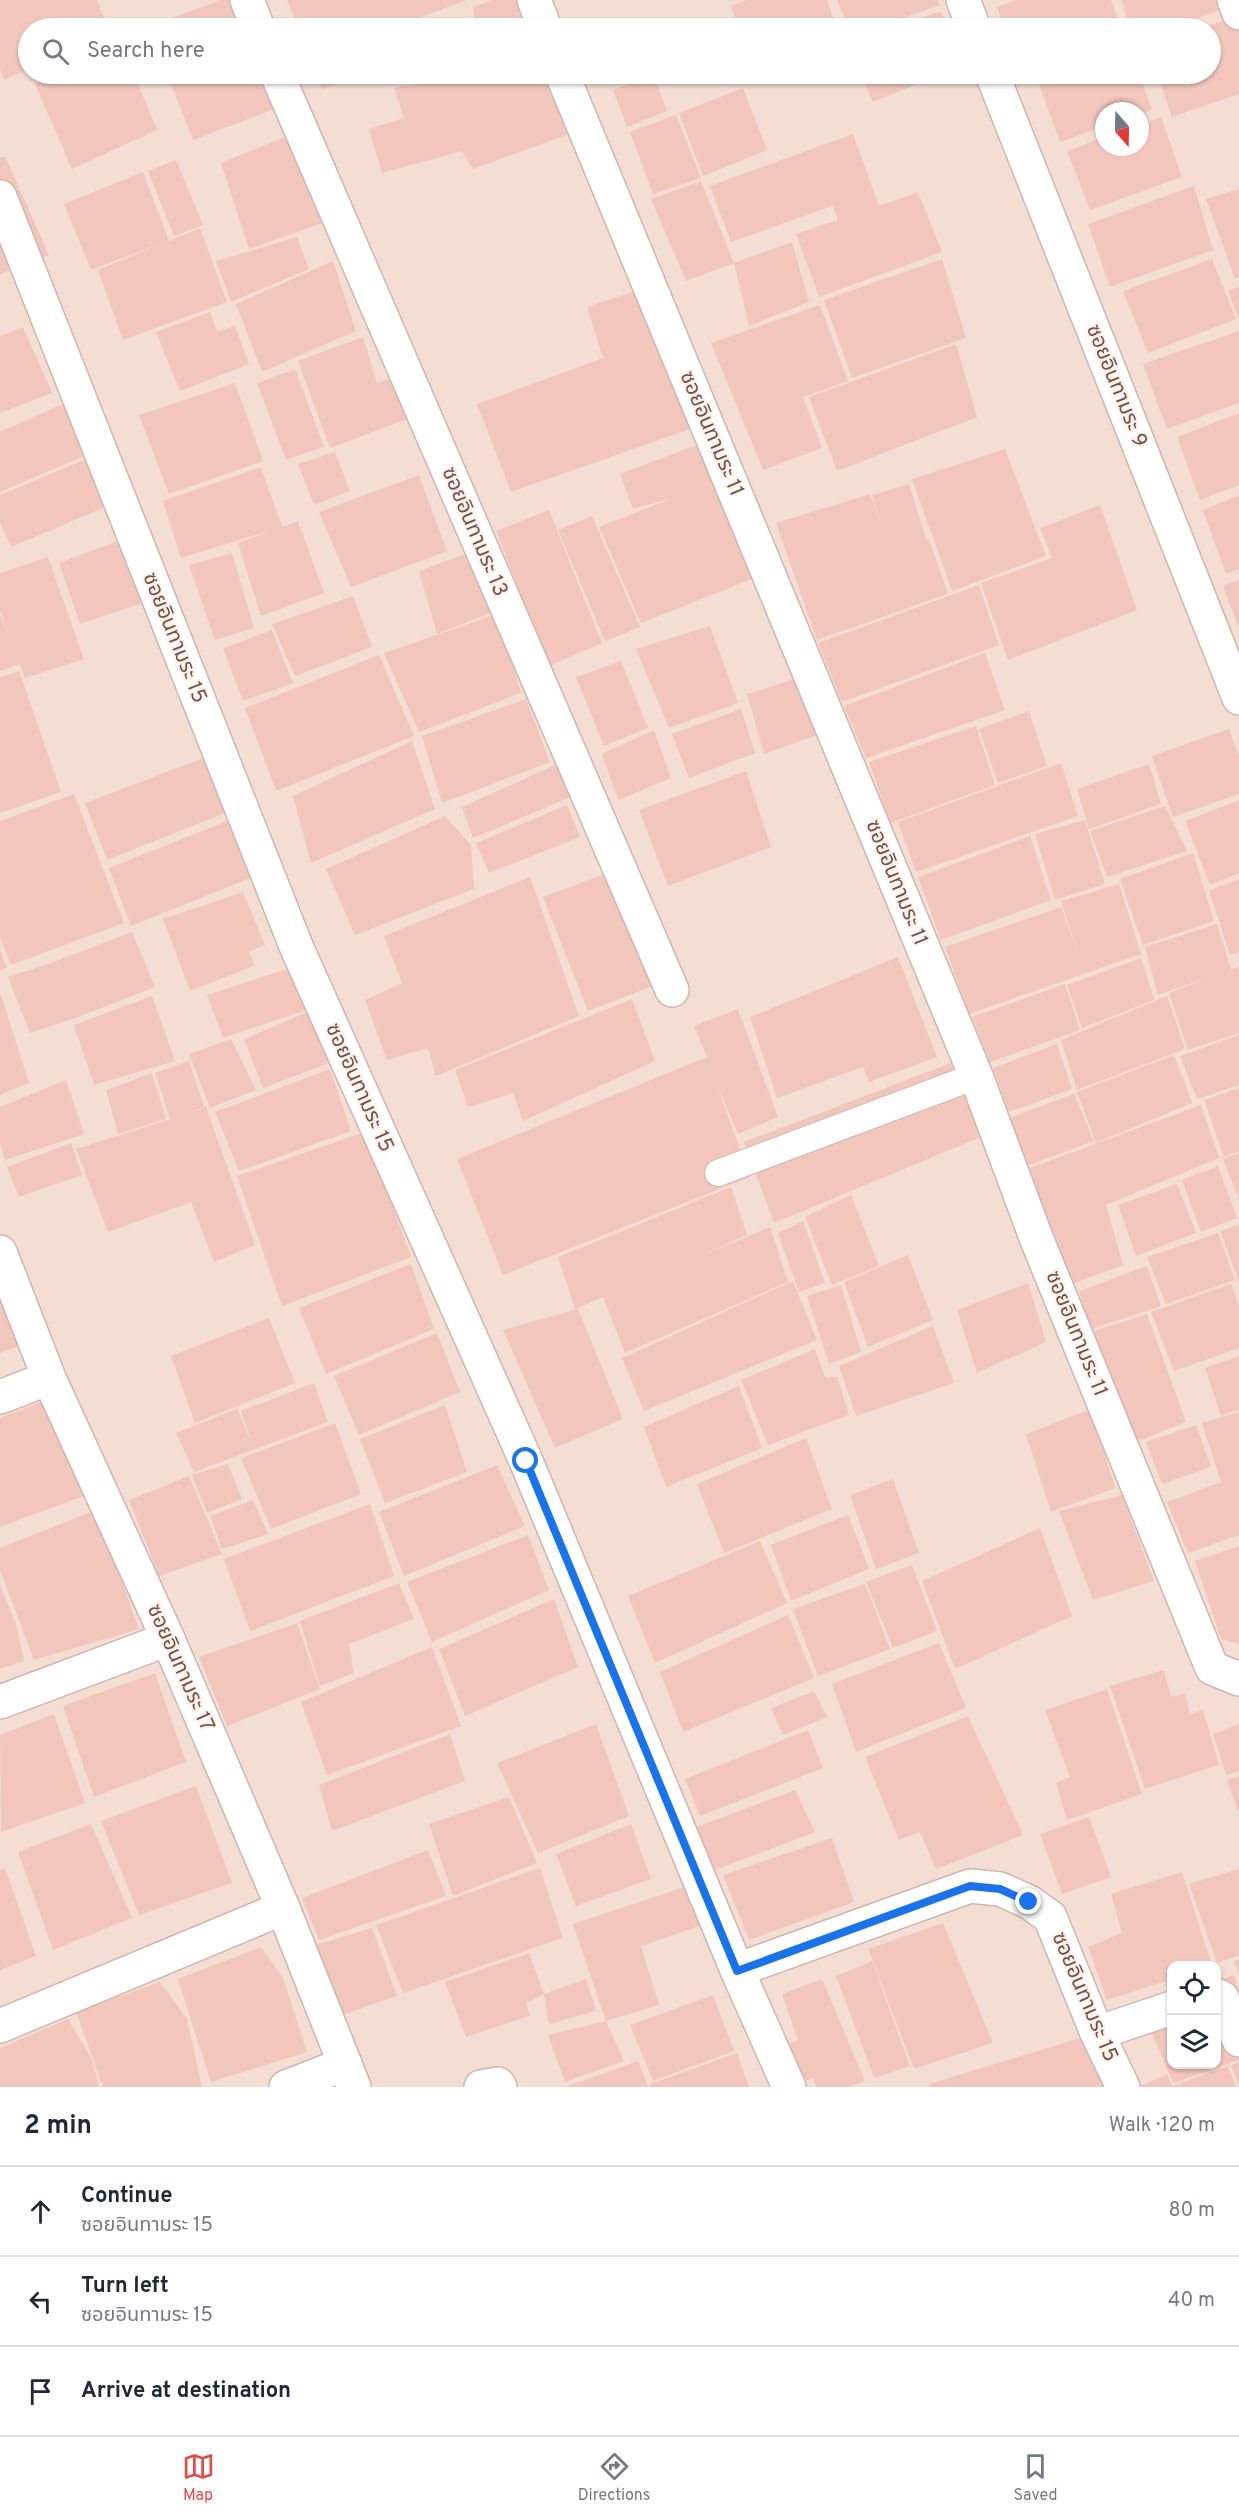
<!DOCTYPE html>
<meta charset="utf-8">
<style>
body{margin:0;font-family:Overpass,"Noto Sans Thai",sans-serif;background:#f2f2f3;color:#1f2937}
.controls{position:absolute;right:18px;bottom:18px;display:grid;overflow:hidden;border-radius:12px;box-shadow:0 2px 4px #0004}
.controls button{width:54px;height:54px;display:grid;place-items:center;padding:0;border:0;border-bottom:2px solid #e0e1e3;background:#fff;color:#1f2937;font:30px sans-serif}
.compass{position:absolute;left:1095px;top:102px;width:54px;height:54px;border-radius:50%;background:#fff;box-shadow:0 2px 4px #0004;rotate:160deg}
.stop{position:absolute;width:18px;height:18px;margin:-14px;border:4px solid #1a73e8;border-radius:50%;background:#fff}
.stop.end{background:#1a73e8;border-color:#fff;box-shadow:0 2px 6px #0008}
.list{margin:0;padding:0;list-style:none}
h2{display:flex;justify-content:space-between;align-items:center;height:78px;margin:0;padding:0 24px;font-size:26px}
h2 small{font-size:20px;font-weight:400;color:#747a83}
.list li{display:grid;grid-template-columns:39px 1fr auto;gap:18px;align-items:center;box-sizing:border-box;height:90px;padding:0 24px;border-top:2px solid #e0e1e3}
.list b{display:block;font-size:22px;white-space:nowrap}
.list p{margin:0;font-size:20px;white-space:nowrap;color:#747a83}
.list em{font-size:20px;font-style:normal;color:#747a83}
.icon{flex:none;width:33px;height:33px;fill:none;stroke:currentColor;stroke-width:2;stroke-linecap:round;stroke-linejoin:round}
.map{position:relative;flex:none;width:1239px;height:2087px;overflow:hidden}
.search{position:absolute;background:#fff;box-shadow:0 2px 4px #0004;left:18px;right:18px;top:18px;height:66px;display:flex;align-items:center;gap:15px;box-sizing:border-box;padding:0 21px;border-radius:33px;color:#747a83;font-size:22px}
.sheet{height:348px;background:#fff}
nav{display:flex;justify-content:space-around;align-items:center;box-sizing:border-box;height:84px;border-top:2px solid #e0e1e3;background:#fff;font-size:16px;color:#747a83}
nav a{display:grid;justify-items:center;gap:3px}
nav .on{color:#e64a4b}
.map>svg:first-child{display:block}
.residential{fill:#f4ded3;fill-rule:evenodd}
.building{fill:#f2c6bd}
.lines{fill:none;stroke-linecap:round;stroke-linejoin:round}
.lane-casing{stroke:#d0b6ae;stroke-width:28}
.street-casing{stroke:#d0b6ae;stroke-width:36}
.lane{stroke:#fff;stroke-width:26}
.street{stroke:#fff;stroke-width:33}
.route{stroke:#1a73e8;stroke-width:8}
.labels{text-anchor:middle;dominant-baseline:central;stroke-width:4.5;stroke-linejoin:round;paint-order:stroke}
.street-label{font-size:21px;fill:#75504a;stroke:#fff3eb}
</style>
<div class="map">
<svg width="1239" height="2087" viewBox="0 0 1239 2087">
<rect width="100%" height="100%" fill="#fceee5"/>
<path class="residential" d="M0 0H1239V2087H0ZM28 28H1210V74H28ZM1104 111H1140V147H1104ZM1172 1966H1216V2064H1172Z"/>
<g class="building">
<polygon points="0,0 97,0 108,28 28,28 28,69 4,80 0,70"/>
<polygon points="220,0 240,0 251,28 146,28"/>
<polygon points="287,0 467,0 391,28 299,28"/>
<polygon points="492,0 522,0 534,28 475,28 473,7"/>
<polygon points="746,0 827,0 837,28 738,28 731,6"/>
<polygon points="837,0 937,0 940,5 875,28 849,28"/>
<polygon points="1017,0 1111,0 1121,28 1004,28 997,7"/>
<polygon points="1121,0 1222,0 1225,8 1171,28 1130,28"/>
<polygon points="941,11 948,28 893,28"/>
<polygon points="1239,15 1239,94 1172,117 1157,74 1210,74 1210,28 1203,28"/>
<polygon points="58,74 134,74 157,130 72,169 35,84"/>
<polygon points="167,74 269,74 282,106 193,140"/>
<polygon points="316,74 371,74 322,89"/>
<polygon points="413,74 553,74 578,131 473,169 462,151 382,173 369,129 404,118 394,88 417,84"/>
<polygon points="653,74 667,111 627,127 613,90"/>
<polygon points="752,74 767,74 754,79"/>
<polygon points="861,74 942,74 873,102"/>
<polygon points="1053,74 1139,74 1152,110 1140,114 1140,111 1104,111 1104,126 1060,142 1037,79"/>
<polygon points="743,88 767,150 703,176 679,113"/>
<polygon points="676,115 701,178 653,194 630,132"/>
<polygon points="1161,117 1182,177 1090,210 1067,151 1104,137 1104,147 1140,147 1140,125"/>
<polygon points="295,133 326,222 249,249 221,163"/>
<polygon points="853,134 879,206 918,192 942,252 819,297 796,234 838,220 830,198 832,206 731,242 710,186"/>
<polygon points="5,156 49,255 0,274 0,158"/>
<polygon points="176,160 203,225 174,236 148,171"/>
<polygon points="143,172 169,241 200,228 227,302 123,340 98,270 165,242 91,270 64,204"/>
<polygon points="701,181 734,263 686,281 651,199"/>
<polygon points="1194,186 1213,250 1110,287 1088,224"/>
<polygon points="1239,189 1239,277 1235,279 1206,199"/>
<polygon points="297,237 309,269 231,302 216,261"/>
<polygon points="792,242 809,302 749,326 734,263"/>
<polygon points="942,259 966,338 852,378 824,300"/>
<polygon points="1212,259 1236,319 1148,353 1123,291"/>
<polygon points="333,261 356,331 262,372 236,304"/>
<polygon points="1239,287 1239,321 1228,290"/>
<polygon points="642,289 696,427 511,492 477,404 603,358 587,307"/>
<polygon points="820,305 848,381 803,397 822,448 763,470 711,343"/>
<polygon points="210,312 217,332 235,326 249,364 180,391 156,332"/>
<polygon points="23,327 52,393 0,413 0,336"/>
<polygon points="1239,331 1239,403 1167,429 1143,364"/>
<polygon points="363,337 377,383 398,376 413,417 330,448 298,361"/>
<polygon points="956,344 977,417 837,471 809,397"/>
<polygon points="295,369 324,447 286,460 257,383"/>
<polygon points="235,383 263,461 169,494 139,415"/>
<polygon points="67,402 89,454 0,492 0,432"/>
<polygon points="1239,413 1239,485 1200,500 1177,437"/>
<polygon points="713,439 762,575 641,623 599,527 670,499 633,509 620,474"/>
<polygon points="1005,449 1046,556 952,591 912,479"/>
<polygon points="335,452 350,491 314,505 298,464"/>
<polygon points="89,458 108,506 11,547 0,522 0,495"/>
<polygon points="261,467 282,527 298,521 324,593 261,616 238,543 272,530 181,558 163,501"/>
<polygon points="419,475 447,551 351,587 319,512"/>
<polygon points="909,484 926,539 929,539 948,594 817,640 776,523 870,494 881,524 872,495"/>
<polygon points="1239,495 1239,569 1226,574 1203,510"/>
<polygon points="1100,505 1137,610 1008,660 981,583 1052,558 1040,528"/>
<polygon points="549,510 602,643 549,666 496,531"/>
<polygon points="592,516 640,627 605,641 558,530"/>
<polygon points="126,538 149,601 80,624 59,563"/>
<polygon points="473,551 496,611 437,634 419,571"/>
<polygon points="232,553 254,628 215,640 189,565"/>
<polygon points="48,557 84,659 25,678 20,664 0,671 0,614 9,634 0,610 0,573"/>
<polygon points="1239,580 1239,629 1223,586"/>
<polygon points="979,585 999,645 842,702 818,643"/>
<polygon points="353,596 372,647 295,676 272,624"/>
<polygon points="497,614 521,693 419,732 384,653"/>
<polygon points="710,626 738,703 669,728 636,649"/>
<polygon points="272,630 293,683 243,701 223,648"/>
<polygon points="985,653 1005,710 866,758 844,706"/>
<polygon points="379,655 414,736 276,791 245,708"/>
<polygon points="621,661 648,728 604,746 576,677"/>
<polygon points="19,671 61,792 0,813 0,677"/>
<polygon points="801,677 820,734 764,754 747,694"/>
<polygon points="526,699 550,762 442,803 422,736"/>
<polygon points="741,709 755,753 689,778 672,734"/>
<polygon points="1029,711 1047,766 998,783 979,729"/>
<polygon points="976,726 995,785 890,823 869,762"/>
<polygon points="1229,729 1239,757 1239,794 1173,817 1152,756"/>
<polygon points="654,730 671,778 618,800 602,754"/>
<polygon points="412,741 435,809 311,863 293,796"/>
<polygon points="214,754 235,809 107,860 85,803"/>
<polygon points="1061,763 1078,816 916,872 898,822"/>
<polygon points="1149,764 1161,804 1089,829 1077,789"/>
<polygon points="555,765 571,797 473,838 462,807"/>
<polygon points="746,771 771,847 668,886 639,810"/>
<polygon points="74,794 124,923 11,965 0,937 0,821"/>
<polygon points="1239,800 1239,873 1210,885 1185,821"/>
<polygon points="567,805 580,837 489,873 476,843"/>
<polygon points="1165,806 1187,851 1107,877 1090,831"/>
<polygon points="445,816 471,845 474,889 355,935 326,869"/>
<polygon points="237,817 258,875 131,926 109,868"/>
<polygon points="1085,820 1105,884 1055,900 1035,834"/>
<polygon points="1030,836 1051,900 941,940 918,877"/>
<polygon points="1193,853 1214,921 1143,945 1120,879"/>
<polygon points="610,872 658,984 588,1011 543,897"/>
<polygon points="530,877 579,1016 436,1076 428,1048 387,1060 365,1000 402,983 384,936"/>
<polygon points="1239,879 1239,952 1230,955 1209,891"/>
<polygon points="1119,884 1141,954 969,1014 945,947 1061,907 1077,951 1061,901"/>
<polygon points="243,892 265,945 249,951 254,966 190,991 163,919"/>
<polygon points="1217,924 1231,969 1238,967 1239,971 1239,1033 1188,1050 1169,993 1215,975 1158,995 1145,947"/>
<polygon points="132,932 155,987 73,1019 30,1033 8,977 51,963"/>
<polygon points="0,950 7,968 0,970"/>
<polygon points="898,957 937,1057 869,1082 863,1067 777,1098 750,1017"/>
<polygon points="1141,958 1154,1000 1082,1028 1067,985"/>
<polygon points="294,967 306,1010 223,1038 207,995"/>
<polygon points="1065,984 1080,1030 990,1062 972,1017"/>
<polygon points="0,992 29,1083 0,1095"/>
<polygon points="152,996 175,1061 94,1085 74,1025"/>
<polygon points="1167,996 1185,1049 1077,1090 1061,1040"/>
<polygon points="632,999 655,1061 523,1121 513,1093 468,1107 455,1070"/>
<polygon points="317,1008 337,1060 263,1088 244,1039"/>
<polygon points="738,1009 778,1117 738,1134 716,1083 750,1177 503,1275 457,1159 707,1057 694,1026"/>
<polygon points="1239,1035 1239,1085 1197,1099 1180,1056"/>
<polygon points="231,1039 256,1090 210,1108 189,1054"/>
<polygon points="1057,1044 1072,1089 1009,1112 993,1068"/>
<polygon points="1174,1055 1192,1103 1096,1143 1077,1092"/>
<polygon points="189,1061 204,1107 184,1114 206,1107 255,1245 214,1262 191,1202 108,1232 76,1149 170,1119 155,1073"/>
<polygon points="951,1063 981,1137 774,1223 744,1142"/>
<polygon points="330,1069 351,1131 239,1171 215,1112"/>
<polygon points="152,1073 166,1119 118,1134 106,1090"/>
<polygon points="66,1080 84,1134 5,1160 0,1144 0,1107"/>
<polygon points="1239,1088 1239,1151 1224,1157 1204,1100"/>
<polygon points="1074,1094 1094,1141 1027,1166 1009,1118"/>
<polygon points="1201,1105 1219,1158 1106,1205 1123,1265 1067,1286 1027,1169"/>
<polygon points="365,1132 411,1257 282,1306 237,1176"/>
<polygon points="71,1143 82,1175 19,1197 7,1167"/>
<polygon points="1239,1153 1239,1199 1223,1159"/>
<polygon points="1218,1166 1237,1218 1201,1232 1182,1180"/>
<polygon points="1177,1184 1196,1233 1136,1256 1118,1205"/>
<polygon points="731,1187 747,1235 694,1259 770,1227 788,1282 625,1353 603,1297 575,1309 558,1257"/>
<polygon points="851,1195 879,1266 832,1285 805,1217"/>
<polygon points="803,1221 825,1283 799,1292 778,1233"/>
<polygon points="1239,1225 1239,1282 1220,1231"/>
<polygon points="1218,1233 1235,1280 1166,1304 1147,1257"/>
<polygon points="908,1255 933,1320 868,1347 844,1282"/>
<polygon points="411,1264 434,1329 326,1374 299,1308"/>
<polygon points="1147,1266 1161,1306 1091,1329 1079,1291"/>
<polygon points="793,1281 817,1340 644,1411 622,1358"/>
<polygon points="1028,1283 1046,1342 977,1373 957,1310"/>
<polygon points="1231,1284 1239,1306 1239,1348 1174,1371 1151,1312"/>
<polygon points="841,1285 861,1352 829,1364 807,1296"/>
<polygon points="0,1291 20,1346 0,1353"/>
<polygon points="578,1309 623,1419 555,1448 503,1330"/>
<polygon points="1147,1314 1186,1422 1136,1442 1094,1331"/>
<polygon points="269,1318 295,1383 195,1423 171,1356"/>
<polygon points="933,1326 954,1383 856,1416 839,1366"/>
<polygon points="437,1333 460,1392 359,1435 334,1376"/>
<polygon points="815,1349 825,1377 837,1377 849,1415 768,1445 741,1380"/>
<polygon points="1239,1356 1239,1410 1221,1416 1205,1368"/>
<polygon points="314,1383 328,1422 194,1472 176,1433 237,1409 252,1444 241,1411"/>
<polygon points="739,1386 762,1448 666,1487 644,1427"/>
<polygon points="46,1400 84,1496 0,1527 0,1418"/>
<polygon points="445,1405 467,1472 385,1503 360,1439"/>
<polygon points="1091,1409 1115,1488 1051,1512 1026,1434"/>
<polygon points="1239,1412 1239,1535 1188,1553 1167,1502 1221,1482 1202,1423"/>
<polygon points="335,1423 361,1494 271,1529 241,1458"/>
<polygon points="1196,1425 1211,1467 1162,1484 1146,1442"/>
<polygon points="806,1438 832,1509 724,1553 697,1484"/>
<polygon points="228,1464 242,1499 207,1513 192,1475"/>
<polygon points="497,1465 525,1526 404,1576 379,1512"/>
<polygon points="189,1476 222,1554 159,1576 129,1500"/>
<polygon points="893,1479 919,1553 876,1569 850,1495"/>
<polygon points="1122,1495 1154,1581 1093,1600 1059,1511"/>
<polygon points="253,1500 268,1534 222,1549 210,1516"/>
<polygon points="370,1504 394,1576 250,1631 224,1559"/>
<polygon points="96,1510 139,1629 34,1660 0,1570 0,1548"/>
<polygon points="848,1515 869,1569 791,1601 771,1545"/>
<polygon points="1040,1528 1072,1616 955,1669 922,1581"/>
<polygon points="528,1535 549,1590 432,1642 407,1582"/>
<polygon points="760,1541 787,1603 655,1663 628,1596"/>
<polygon points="1239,1546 1239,1644 1221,1639 1195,1561"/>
<polygon points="912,1565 937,1631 893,1648 866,1582"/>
<polygon points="399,1583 414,1619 349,1644 354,1673 320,1686 300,1621"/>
<polygon points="865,1584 890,1649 818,1676 793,1609"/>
<polygon points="0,1586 16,1624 24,1661 0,1669"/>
<polygon points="554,1599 578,1667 465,1716 439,1649"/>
<polygon points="788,1615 814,1678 683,1732 660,1672"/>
<polygon points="297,1623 320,1689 227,1726 199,1657"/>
<polygon points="939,1643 966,1708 856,1752 832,1684"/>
<polygon points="432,1647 461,1726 327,1775 301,1702"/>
<polygon points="1164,1670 1171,1697 1185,1694 1190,1714 1203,1710 1219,1765 1145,1789 1110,1686"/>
<polygon points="155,1673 186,1762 94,1797 63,1706"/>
<polygon points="1107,1689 1142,1794 1067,1820 1056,1783 1070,1777 1045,1710"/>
<polygon points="814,1691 827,1717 783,1735 771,1708"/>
<polygon points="54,1714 85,1803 1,1832 0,1735"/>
<polygon points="968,1716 1023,1835 936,1869 920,1832 899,1840 865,1757"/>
<polygon points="596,1724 629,1816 538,1853 497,1763"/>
<polygon points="1239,1724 1239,1771 1226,1775 1213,1734"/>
<polygon points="808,1730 823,1768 700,1816 685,1779"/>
<polygon points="450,1734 465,1781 332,1831 319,1785"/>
<polygon points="1239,1776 1239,1814 1227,1780"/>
<polygon points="196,1786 232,1883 139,1915 101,1821"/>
<polygon points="795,1790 815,1832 715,1870 694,1828"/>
<polygon points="509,1797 537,1863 453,1896 429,1824"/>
<polygon points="1089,1817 1111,1877 1062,1894 1040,1834"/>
<polygon points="91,1824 132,1918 53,1950 18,1852"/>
<polygon points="631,1824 651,1879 576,1906 556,1854"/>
<polygon points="832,1838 854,1902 749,1940 723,1875"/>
<polygon points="428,1850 446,1896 319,1940 302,1898"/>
<polygon points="5,1868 36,1956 0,1970 0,1870"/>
<polygon points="540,1868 563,1938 403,1993 376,1925"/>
<polygon points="1239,1869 1239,1956 1217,1963 1189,1884"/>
<polygon points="1182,1872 1212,1965 1172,1965 1172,1979 1107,2000 1088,1947 1122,1933 1111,1894"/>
<polygon points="688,1886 702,1925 641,1946 659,2005 606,2021 573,1924"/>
<polygon points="943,1923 993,2043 914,2069 868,1949"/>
<polygon points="372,1928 397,1996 334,2018 309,1947"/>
<polygon points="261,1947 283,1978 307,2052 211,2082 178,1979"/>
<polygon points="529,1953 544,1994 526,2003 530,2016 466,2037 445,1982"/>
<polygon points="1239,1959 1239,1974 1234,1961"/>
<polygon points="872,1961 910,2066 874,2078 836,1976"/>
<polygon points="1234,1975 1239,1991 1239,2060 1173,2083 1140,2005 1172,1995 1172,2064 1216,2064 1216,1981"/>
<polygon points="586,1979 596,2011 549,2024 544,1994"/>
<polygon points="822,1979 865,2081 849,2087 816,2087 813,2078 794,2085 780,2047 798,2040 782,1994"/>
<polygon points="160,1982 187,2019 202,2087 103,2087 76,2012"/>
<polygon points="713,1995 734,2051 653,2081 630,2025"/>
<polygon points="68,2019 92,2059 99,2087 0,2087 0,2048"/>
<polygon points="606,2021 624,2061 565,2082 548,2035"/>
<polygon points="1097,2033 1119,2087 930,2087 929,2084"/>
<polygon points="737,2053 749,2087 651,2087 650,2084"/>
<polygon points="638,2061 648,2087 565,2087"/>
<polygon points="1239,2062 1239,2085 1231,2065"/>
<polygon points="1228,2066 1236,2087 1138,2087 1167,2074 1172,2086"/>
</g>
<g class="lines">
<g class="lane-casing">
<polyline id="lane" points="718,1173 976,1076"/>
</g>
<g class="street-casing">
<g id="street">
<polyline points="247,0 258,28"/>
<polyline points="534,0 545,28"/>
<polyline points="963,0 974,28"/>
<polyline points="1234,0 1239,13"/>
<polyline points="277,74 672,990"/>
<polyline points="562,74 976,1076 1037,1240 1212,1668 1239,1679"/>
<polyline points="992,74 1239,698"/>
<polyline points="0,197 296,946 526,1461 737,1970 789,2087"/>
<polyline points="0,1252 49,1378 168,1639 283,1908 354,2087"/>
<polyline points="0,1397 49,1378"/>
<polyline points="0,1702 168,1639"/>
<polyline points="737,1970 970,1886 1000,1889 1029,1902 1050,1917 1097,2033 1123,2087"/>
<polyline points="1216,1995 1222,1998 1239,2040"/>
<polyline points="0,2026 283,1908"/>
<polyline points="1097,2033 1172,2008"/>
<polyline points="286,2087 345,2064"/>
<polyline points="481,2087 498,2084 500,2087"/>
</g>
</g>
<use href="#lane" class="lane"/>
<use href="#street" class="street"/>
</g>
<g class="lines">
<polyline class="route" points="526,1461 737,1971 970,1886 1000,1889 1029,1902"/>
</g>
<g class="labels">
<g class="street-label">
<text transform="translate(1116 386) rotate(68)">ซอยอินทามระ 9</text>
<text transform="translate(711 434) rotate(67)">ซอยอินทามระ 11</text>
<text transform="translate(474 532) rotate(67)">ซอยอินทามระ 13</text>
<text transform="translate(174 638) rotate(68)">ซอยอินทามระ 15</text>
<text transform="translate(896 883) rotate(68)">ซอยอินทามระ 11</text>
<text transform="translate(359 1088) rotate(66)">ซอยอินทามระ 15</text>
<text transform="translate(1076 1334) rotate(68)">ซอยอินทามระ 11</text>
<text transform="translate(180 1668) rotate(66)">ซอยอินทามระ 17</text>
<text transform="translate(1084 1997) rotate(67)">ซอยอินทามระ 15</text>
</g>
</g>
</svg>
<div class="controls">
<button><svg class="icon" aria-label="locate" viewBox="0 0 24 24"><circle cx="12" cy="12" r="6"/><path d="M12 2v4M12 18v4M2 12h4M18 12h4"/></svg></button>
<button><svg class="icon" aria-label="layers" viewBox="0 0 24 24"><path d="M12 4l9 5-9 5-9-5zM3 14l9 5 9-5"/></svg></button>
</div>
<svg class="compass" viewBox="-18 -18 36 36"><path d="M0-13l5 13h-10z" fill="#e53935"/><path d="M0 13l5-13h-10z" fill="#747a83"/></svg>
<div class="stop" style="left:526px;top:1461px"></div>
<div class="stop end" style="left:1029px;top:1902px"></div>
<div class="search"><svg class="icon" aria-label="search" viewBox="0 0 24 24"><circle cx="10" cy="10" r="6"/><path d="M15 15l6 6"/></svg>Search here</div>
</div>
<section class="sheet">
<h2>2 min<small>Walk · 120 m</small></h2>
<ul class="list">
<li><svg class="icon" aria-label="ahead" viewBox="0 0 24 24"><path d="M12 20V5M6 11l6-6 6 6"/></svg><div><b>Continue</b><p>ซอยอินทามระ 15</p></div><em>80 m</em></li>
<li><svg class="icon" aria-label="left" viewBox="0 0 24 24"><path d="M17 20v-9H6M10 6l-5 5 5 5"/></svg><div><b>Turn left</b><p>ซอยอินทามระ 15</p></div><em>40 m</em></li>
<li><svg class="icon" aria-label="arrive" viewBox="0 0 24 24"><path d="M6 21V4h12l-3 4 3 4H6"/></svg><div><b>Arrive at destination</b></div></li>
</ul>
</section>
<nav>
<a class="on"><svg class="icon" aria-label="map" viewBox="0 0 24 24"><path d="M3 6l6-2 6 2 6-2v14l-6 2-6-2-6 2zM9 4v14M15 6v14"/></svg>Map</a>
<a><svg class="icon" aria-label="directions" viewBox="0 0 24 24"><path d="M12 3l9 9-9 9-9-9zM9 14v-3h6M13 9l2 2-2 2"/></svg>Directions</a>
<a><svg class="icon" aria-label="saved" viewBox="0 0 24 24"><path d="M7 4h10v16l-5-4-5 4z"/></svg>Saved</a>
</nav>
